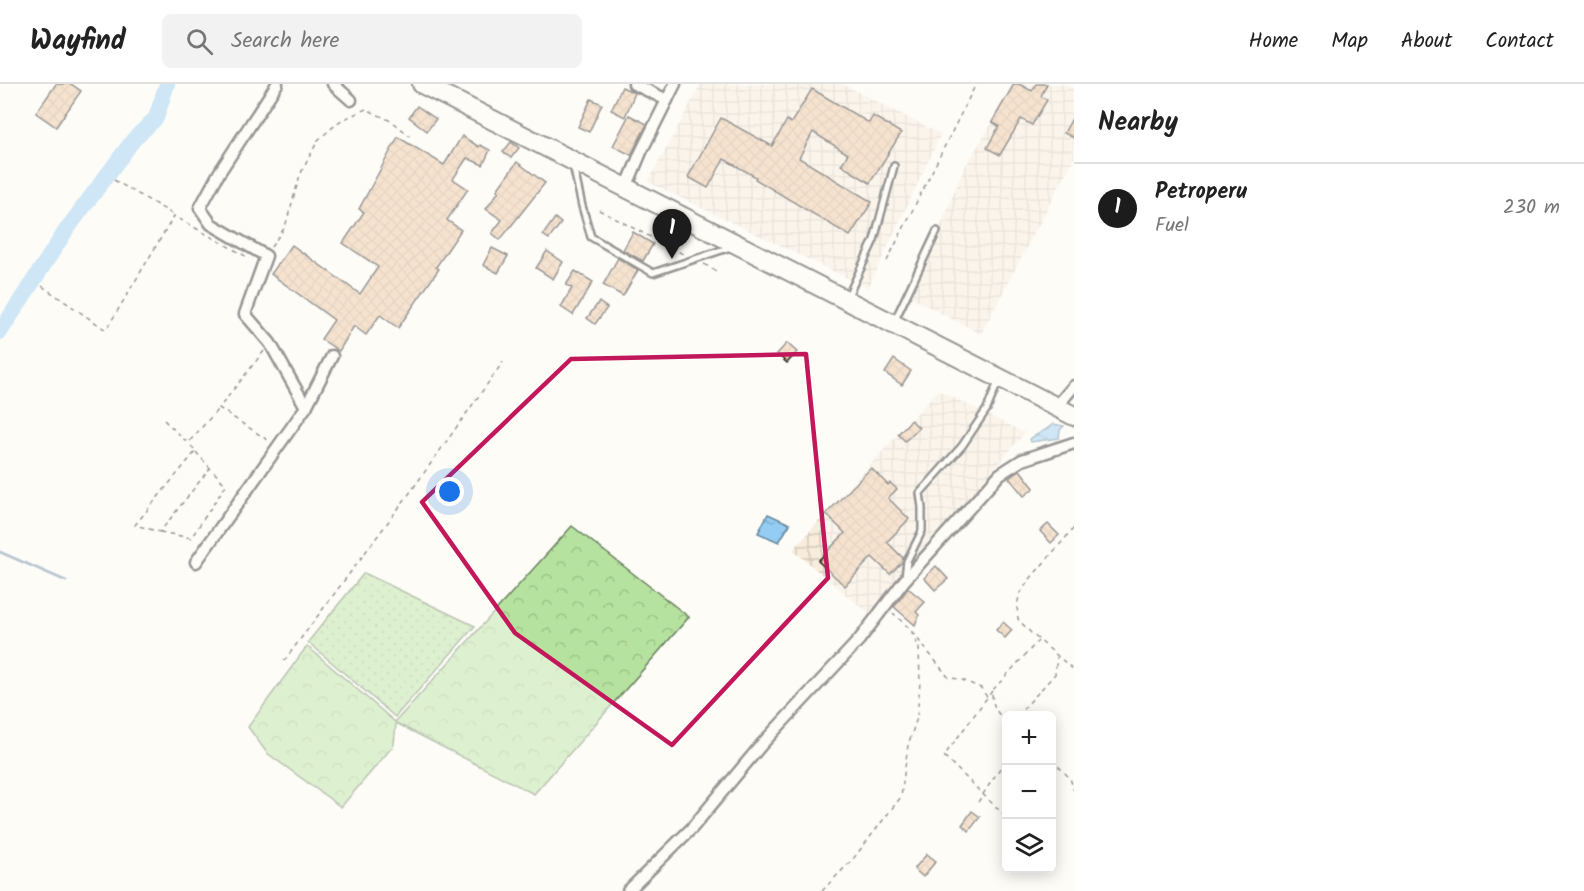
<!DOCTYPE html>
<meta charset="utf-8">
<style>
body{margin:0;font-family:Kalam,sans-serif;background:#f2f2f2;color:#222}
.controls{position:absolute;right:18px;bottom:18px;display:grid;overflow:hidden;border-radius:9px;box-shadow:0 3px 15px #0003}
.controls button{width:54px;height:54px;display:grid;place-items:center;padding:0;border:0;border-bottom:2px solid #e0e0e0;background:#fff;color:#222;font:30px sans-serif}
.you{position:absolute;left:450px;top:408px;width:21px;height:21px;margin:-15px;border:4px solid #fff;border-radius:50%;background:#1a73e8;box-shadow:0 0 0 9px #1a73e833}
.badge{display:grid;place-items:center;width:39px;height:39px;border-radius:50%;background:#1c1c1c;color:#fff;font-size:20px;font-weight:700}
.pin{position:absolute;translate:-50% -50px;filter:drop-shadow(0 2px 3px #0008)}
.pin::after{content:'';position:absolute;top:32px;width:21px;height:18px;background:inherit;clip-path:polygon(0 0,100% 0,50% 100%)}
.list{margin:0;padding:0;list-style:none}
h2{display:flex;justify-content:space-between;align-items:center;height:78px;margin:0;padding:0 24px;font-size:26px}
h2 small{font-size:20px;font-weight:400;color:#767676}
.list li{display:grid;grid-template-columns:39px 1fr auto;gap:18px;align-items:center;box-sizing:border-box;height:90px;padding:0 24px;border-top:2px solid #e0e0e0}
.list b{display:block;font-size:22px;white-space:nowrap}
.list p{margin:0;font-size:20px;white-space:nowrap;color:#767676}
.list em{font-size:20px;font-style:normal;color:#767676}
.icon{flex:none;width:33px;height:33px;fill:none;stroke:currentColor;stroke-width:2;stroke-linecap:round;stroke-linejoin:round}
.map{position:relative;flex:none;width:1074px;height:807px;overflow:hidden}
header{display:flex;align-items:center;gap:36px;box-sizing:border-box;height:84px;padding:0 30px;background:#fff;border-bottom:2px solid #e0e0e0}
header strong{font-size:28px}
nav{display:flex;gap:33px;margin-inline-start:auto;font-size:21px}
.search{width:420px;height:54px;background:#f2f2f2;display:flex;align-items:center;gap:15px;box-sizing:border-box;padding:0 21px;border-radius:9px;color:#767676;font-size:22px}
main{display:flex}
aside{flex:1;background:#fff}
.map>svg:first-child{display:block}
.industrial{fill:url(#industrial-grid)}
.grass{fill:url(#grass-dots);stroke:#697f5e;stroke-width:1.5}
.forest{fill:url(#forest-crowns);stroke:#697f5e;stroke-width:1.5}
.water{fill:url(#water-ripples);stroke:#64869d;stroke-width:1.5}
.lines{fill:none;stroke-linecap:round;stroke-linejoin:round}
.stream{stroke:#64869d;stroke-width:3}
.river{stroke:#94ccf3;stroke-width:16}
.building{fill:url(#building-cross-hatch);stroke:#1c1c1c;stroke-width:1.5}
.lane-casing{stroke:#1c1c1c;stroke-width:10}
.street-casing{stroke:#1c1c1c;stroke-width:15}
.highway-casing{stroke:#1c1c1c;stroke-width:22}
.path{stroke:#1c1c1c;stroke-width:1.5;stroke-dasharray:4.5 4.5;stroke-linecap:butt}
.lane{stroke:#fdfcf7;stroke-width:5}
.street{stroke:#fdfcf7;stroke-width:10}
.highway{stroke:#fdfcf7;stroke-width:18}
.marked{fill:none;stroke:#c2185b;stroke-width:4.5;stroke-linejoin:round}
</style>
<header>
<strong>Wayfind</strong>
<div class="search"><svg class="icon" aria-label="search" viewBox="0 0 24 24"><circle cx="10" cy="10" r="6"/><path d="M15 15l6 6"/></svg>Search here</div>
<nav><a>Home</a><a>Map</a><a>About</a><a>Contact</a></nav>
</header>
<main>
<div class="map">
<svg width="1074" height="807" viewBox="0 0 1074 807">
<defs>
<pattern id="industrial-grid" width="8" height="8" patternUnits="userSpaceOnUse" patternTransform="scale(1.5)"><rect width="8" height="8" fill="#f8ecdc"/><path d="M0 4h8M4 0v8" fill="none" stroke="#d4cabc"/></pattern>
<pattern id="grass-dots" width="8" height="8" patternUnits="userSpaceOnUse" patternTransform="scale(1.5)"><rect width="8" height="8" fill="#b6e29f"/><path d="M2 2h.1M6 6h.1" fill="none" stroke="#9cc188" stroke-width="1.8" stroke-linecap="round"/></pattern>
<pattern id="forest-crowns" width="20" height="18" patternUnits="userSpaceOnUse" patternTransform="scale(1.5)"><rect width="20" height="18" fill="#b6e29f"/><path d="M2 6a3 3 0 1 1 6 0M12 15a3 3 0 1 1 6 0" fill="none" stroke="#9cc188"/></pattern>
<pattern id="water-ripples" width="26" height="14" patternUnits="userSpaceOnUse" patternTransform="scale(1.5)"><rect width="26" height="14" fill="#94ccf3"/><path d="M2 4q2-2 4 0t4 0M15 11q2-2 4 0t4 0" fill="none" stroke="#7fafd0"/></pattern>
<pattern id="building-cross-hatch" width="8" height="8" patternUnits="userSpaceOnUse" patternTransform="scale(1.5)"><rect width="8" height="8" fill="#edc59d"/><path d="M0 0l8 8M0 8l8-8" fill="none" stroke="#cba987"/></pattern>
</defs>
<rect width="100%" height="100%" fill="#fdfcf7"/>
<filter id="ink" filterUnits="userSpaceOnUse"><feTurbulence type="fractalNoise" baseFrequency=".0167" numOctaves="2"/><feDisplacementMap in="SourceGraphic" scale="12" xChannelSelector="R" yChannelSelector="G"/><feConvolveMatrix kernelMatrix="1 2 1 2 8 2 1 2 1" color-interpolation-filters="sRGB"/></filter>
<g filter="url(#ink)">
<g class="industrial">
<polygon points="701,0 842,0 941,50 868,204 648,98"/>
<polygon points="1016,0 1065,0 1074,6 1074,74 981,250 912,214 963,86"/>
<polygon points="938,306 1025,349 869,530 793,466"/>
</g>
<polygon class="grass" points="364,489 475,542 395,633 308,558"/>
<polygon class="forest" points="572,442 689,533 534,710 396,639 394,661 341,723 267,669 248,643 307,562 395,638"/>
<g class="water">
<path d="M1053 340 1064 342 1060 346 1059 354 1031 358 1030 355C1038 349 1046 347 1053 340Z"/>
<polygon points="768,430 790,440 779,458 758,449"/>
</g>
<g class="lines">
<polyline class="stream" points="0,468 66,497"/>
<polyline class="river" points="0,248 67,145 134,55 156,34 167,0"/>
</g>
<g class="building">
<polygon points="56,0 71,0 81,7 56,43 36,29"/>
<polygon points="1014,0 1019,0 1032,7 1036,0 1047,0 1041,12 1047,16 1032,41 1021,35 1000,71 987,64 999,42 992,38"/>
<polygon points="622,3 635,9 625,33 611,26"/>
<polygon points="812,5 869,39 873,32 901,49 870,99 841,81 848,70 813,48 799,74 872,118 850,152 755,95 756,93 724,75 708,104 688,93 721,34 772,62 787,36 791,39"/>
<polygon points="591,15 602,20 589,48 578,43"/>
<polygon points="417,22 436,35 427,47 409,33"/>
<polygon points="629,31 647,40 631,71 613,62"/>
<polygon points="1074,31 1074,54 1064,49"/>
<polygon points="462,52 479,63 480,61 490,66 483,81 467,74 453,95 468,105 447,136 461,146 436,183 439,185 398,244 380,231 366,251 354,242 339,267 321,255 334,236 271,190 292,161 360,210 378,183 343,159 364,128 359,125 398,53 444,81"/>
<polygon points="511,58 519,64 511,74 503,68"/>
<polygon points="517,78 545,99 500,156 492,149 502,136 486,125 499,107 497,106"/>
<polygon points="555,134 561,139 549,155 543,151"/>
<polygon points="633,148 653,160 643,177 623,166"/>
<polygon points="492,164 508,172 498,189 483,181"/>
<polygon points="547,167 563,178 553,195 536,184"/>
<polygon points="618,174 638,186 623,212 603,201"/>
<polygon points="575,187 593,198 573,231 561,223 572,204 566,201"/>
<polygon points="599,218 607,224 595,240 587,234"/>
<polygon points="787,259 797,268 787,279 777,270"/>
<polygon points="894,275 911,287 902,301 885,289"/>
<polygon points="911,336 919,344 905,357 898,350"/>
<polygon points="871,384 888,401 890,399 897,405 888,414 909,435 887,458 903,474 902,478 890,490 872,473 845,502 818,477 845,449 826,430"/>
<polygon points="1020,386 1034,404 1024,412 1009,394"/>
<polygon points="1048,440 1059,451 1051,459 1040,447"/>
<polygon points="936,482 948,495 935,506 924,494"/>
<polygon points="908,504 925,518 916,528 919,531 915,541 894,523"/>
<polygon points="1003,538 1012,546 1005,554 996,546"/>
<polygon points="972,727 980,733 969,747 962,741"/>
<polygon points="927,770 936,777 923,793 914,785"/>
</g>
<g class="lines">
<g class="lane-casing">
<g id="lane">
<polyline points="573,81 582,122 591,153 653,189 731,163"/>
<polyline points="847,214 874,156 894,82"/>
<polyline points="894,238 937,147"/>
<polyline points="905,493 907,477 922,447 922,424 920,409 962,362 987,325 998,298"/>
</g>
</g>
<g class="street-casing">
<g id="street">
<polyline points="277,0 219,89 200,124 211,140 266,172 245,230 270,259 306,323"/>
<polyline points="333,0 351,16"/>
<polyline points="634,0 667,16"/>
<polyline points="626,104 641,68 675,0"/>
<polyline points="1056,323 1074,302"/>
<polyline points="196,478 306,323 332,272"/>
<polyline points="628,807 692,744 762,660 859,556 904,497 1000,390 1022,376 1074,359"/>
</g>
</g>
<g class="highway-casing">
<polyline id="highway" points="422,0 1074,332"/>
</g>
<g class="path">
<polyline points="114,96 174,131"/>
<polyline points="599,126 683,170"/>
<polyline points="271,163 285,143 300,91 318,56 340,37 366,25 393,38 410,52"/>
<polyline points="887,177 976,0"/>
<polyline points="704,180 716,187"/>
<polyline points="42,202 106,246 174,132 249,174"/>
<polyline points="264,267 219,324 269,357"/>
<polyline points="164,336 188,359 218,325"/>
<polyline points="196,368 210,384"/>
<polyline points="1074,444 1030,495 1020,509 1017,521 1018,535 1031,549 1074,586"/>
<polyline points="160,448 191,454 226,401 210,384 160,448 135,441 196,367 188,359"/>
<polyline points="912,548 949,594 960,595 981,604 987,613"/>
<polyline points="284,577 409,410 503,278"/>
<polyline points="992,607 944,672 1006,733"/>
<polyline points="1017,632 1055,590 1057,573"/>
<path d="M1006 637C996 629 992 621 992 607L1038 557"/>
<polyline points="1052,676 1070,694 1074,707"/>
<polyline points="978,718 1006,675"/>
<polyline points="822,807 853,775 901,713 908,661 917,634 920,598 919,564 911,546 893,529"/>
</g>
<use href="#lane" class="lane"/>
<use href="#street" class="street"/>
<use href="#highway" class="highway"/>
</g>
</g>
<path d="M0 0H1074V807H0ZM806 270 828 494 672 661 515 549 422 418 571 275Z" fill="#fdfcf7" fill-opacity=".55" fill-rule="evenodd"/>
<path class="marked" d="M806 270 828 494 672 661 515 549 422 418 571 275Z"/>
</svg>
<div class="controls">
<button>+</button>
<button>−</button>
<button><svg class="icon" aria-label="layers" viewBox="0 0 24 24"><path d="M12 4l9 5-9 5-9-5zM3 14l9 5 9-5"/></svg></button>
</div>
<div class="you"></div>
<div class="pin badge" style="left:672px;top:175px">1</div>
</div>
<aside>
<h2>Nearby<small></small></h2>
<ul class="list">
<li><span class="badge">1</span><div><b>Petroperu</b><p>Fuel</p></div><em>230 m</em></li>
</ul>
</aside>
</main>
